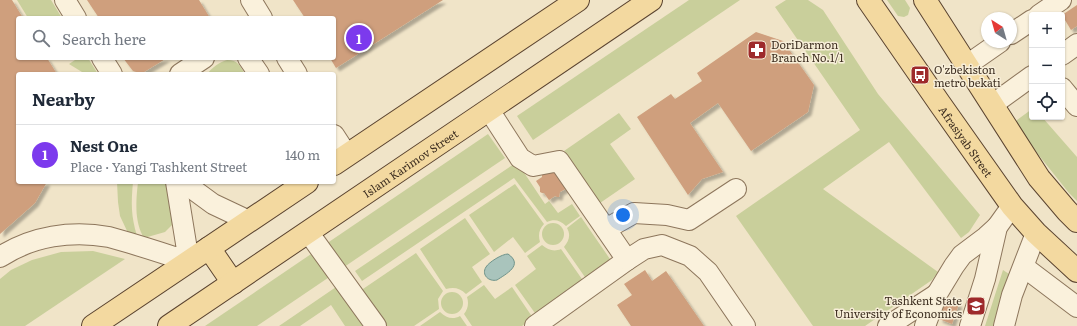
<!DOCTYPE html>
<meta charset="utf-8">
<style>
body{margin:0;font-family:Literata,serif;background:#f6f6f7;color:#1f2937}
.controls{position:absolute;right:12px;top:12px;display:grid;overflow:hidden;border-radius:4px;box-shadow:0 1px 3px #0004}
.controls button{width:36px;height:36px;display:grid;place-items:center;padding:0;border:0;border-bottom:1px solid #e0e1e3;background:#fff;color:#1f2937;font:20px sans-serif}
.compass{position:absolute;left:981px;top:12px;width:36px;height:36px;border-radius:50%;background:#fff;box-shadow:0 1px 3px #0004;rotate:323deg}
.you{position:absolute;left:623px;top:215px;width:14px;height:14px;margin:-10px;border:3px solid #fff;border-radius:50%;background:#1a73e8;box-shadow:0 0 0 6px #1a73e833}
.badge{display:grid;place-items:center;width:26px;height:26px;border-radius:50%;background:#7c3aed;color:#fff;font-size:13px;font-weight:700}
.pin{position:absolute;translate:-50% -50%;border:2px solid #fff;box-shadow:0 1px 4px #0006}
.list{margin:0;padding:0;list-style:none}
h2{display:flex;justify-content:space-between;align-items:center;height:52px;margin:0;padding:0 16px;font-size:17px}
h2 small{font-size:13px;font-weight:400;color:#747a83}
.list li{display:grid;grid-template-columns:26px 1fr auto;gap:12px;align-items:center;box-sizing:border-box;height:60px;padding:0 16px;border-top:1px solid #e0e1e3}
.list b{display:block;font-size:15px;white-space:nowrap}
.list p{margin:0;font-size:13px;white-space:nowrap;color:#747a83}
.list em{font-size:13px;font-style:normal;color:#747a83}
.icon{flex:none;width:22px;height:22px;fill:none;stroke:currentColor;stroke-width:2;stroke-linecap:round;stroke-linejoin:round}
.map{position:relative;flex:none;width:1077px;height:326px;overflow:hidden}
.search{position:absolute;background:#fff;box-shadow:0 1px 3px #0004;left:16px;top:16px;width:320px;height:44px;display:flex;align-items:center;gap:10px;box-sizing:border-box;padding:0 14px;border-radius:4px;color:#747a83;font-size:15px}
.panel{position:absolute;background:#fff;box-shadow:0 1px 3px #0004;left:16px;top:72px;width:320px;height:112px;border-radius:4px}
.map>svg:first-child{display:block}
.green{fill:#c9cf9b}
.water{fill:#a9c4bc;stroke:#6f938a}
.building{fill:#cf9f7d;filter:url(#shadow)}
.lines{fill:none;stroke-linecap:round;stroke-linejoin:round}
.minor-casing{stroke:#8d765c;stroke-width:22}
.major-casing{stroke:#5b4430;stroke-width:24}
.minor{stroke:#faf1dc;stroke-width:20}
.major{stroke:#f3d9a0;stroke-width:22}
.labels{text-anchor:middle;dominant-baseline:central;stroke-width:3;stroke-linejoin:round;paint-order:stroke}
.poi-label{font-size:11px;fill:#3d2e20;stroke:#f7eed8;text-anchor:start}
.street-label{font-size:11px;fill:#3d2e20;stroke:#f7eed8}
</style>
<div class="map">
<svg width="1077" height="326" viewBox="0 0 1077 326">
<defs>
<filter id="shadow"><feDropShadow dx="3.5" dy="3.5" stdDeviation="1" flood-color="#0004"/></filter>
</defs>
<rect width="100%" height="100%" fill="#f0e4c8"/>
<g class="green">
<polygon points="17,0 51,0 62,18 28,18"/>
<polygon points="689,0 740,0 533,140 517,116"/>
<polygon points="786,0 808,0 823,10 878,94 980,215 969,232 961,238 889,142 823,189 938,272 932,280 865,326 813,326 736,216 860,130 775,7"/>
<polygon points="887,0 905,0 910,8 908,15 904,17 898,16"/>
<polygon points="78,58 88,58 98,74 82,74 82,72 69,64"/>
<path d="M227 60C238 60 240 66 245 74H207C212 68 219 62 227 60Z"/>
<polygon points="1032,109 1032,117 1042,117 1077,157 1077,201 1069,193 1013,123"/>
<polygon points="619,113 631,129 610,144 635,179 600,203 564,151"/>
<polygon points="488,134 505,158 257,326 205,326"/>
<path d="M517 162 545 204 549 201 558 213 572 204 580 216 566 226C560 220 554 219 547 222L514 178 362 281 355 271Z"/>
<path d="M117 182H133C131 203 131 216 137 236L128 233 120 216 118 202Z"/>
<path d="M138 182H165L174 196V223L165 232 144 238C134 222 136 200 138 182Z"/>
<path d="M515 184 544 224C539 229 538 235 540 242L525 253 513 237 494 252 469 215Z"/>
<path d="M581 217 612 262 587 280 564 247C569 241 571 235 567 228Z"/>
<path d="M465 218 490 254 472 267 482 282 466 294C460 288 454 287 446 289L420 249Z"/>
<circle cx="553" cy="234" r="11"/>
<path d="M542 245C548 250 554 252 561 249L584 282 537 316 515 285 536 269 527 256Z"/>
<polygon points="93,251 125,259 25,326 0,326 0,279 11,270 32,260 61,252"/>
<polygon points="416,253 443,291 438,299 439,309 414,326 384,326 360,291"/>
<polygon points="1003,270 1009,274 1000,300 993,326 985,326"/>
<polygon points="339,285 367,326 345,326 331,305 300,326 279,326"/>
<path d="M484 285 495 299 512 287 533 318 522 326H472L464 314C468 309 469 303 467 297Z"/>
<circle cx="452" cy="303" r="11"/>
<path d="M440 312C446 318 453 320 460 316L467 326H420Z"/>
</g>
<path class="water" d="M508 254C524 265 506 274 497 280 489 282 481 275 486 267 489 262 502 254 508 254Z"/>
<g class="building">
<polygon points="0,0 12,0 23,18 18,18 18,58 47,58 57,74 18,74 18,182 47,182 35,203 0,234"/>
<polygon points="87,0 199,0 210,18 99,18"/>
<polygon points="293,0 443,0 336,68 330,58 334,58 334,18 305,18"/>
<polygon points="1077,5 1077,26 1071,30 1062,15"/>
<polygon points="756,32 783,41 814,85 808,112 751,151 718,103 690,123 723,172 702,179 688,195 637,117 671,94 675,99 702,81 697,73"/>
<polygon points="123,58 167,58 144,72 140,73 133,71"/>
<polygon points="553,169 567,188 560,192 559,197 557,197 555,196 549,200 544,193 542,193 540,192 540,187 536,181 542,177 542,173"/>
<polygon points="645,270 652,281 666,271 704,326 631,326 617,305 632,295 624,284"/>
<polygon points="946,299 959,304 952,324 939,319"/>
</g>
<g class="lines">
<g class="minor-casing">
<g id="minor">
<polyline points="65,0 76,18"/>
<polyline points="251,0 262,18"/>
<polyline points="1039,15 1061,0"/>
<polyline points="1011,34 1032,20"/>
<polyline points="1062,55 1077,44"/>
<polyline points="102,58 112,74"/>
<polyline points="248,58 259,74"/>
<polyline points="287,58 297,74"/>
<polyline points="967,65 1000,42"/>
<polyline points="180,74 204,58"/>
<polyline points="1062,88 1077,106"/>
<polyline points="992,105 1032,76"/>
<polyline points="489,110 520,158 533,166 559,161 627,260 535,326"/>
<polyline points="334,135 347,155"/>
<polyline points="183,182 213,204 249,221"/>
<polyline points="606,229 634,213 667,215 689,220 736,189"/>
<polyline points="308,232 376,326"/>
<path d="M0 257C32 236 72 230 109 237 116 239 123 241 130 243 150 249 169 255 189 262L176 182"/>
<polyline points="627,260 644,249 662,245 690,256 708,272 745,326"/>
<polyline points="1024,267 1077,307"/>
<polyline points="888,326 937,294"/>
<polyline points="925,326 937,294 954,266 962,255 986,237 997,227"/>
<polyline points="970,326 985,279 997,227 1012,206"/>
<polyline points="1004,326 1012,295 1036,233"/>
</g>
</g>
<g class="major-casing">
<g id="major">
<path id="s1" d="M868 0 940 104 1012 206 1036 233 1077 271"/>
<polyline points="925,0 1039,178 1067,211 1077,221"/>
<polyline points="334,164 578,0"/>
<polyline points="209,248 233,283"/>
<polyline points="93,326 307,182"/>
<path id="s2" d="M169 326 651 0"/>
</g>
</g>
<use href="#minor" class="minor"/>
<use href="#major" class="major"/>
</g>
<defs>
<g id="pharmacy-square" transform="scale(1)"><rect x="-9" y="-9" width="18" height="18" rx="4" fill="#9e2a2b" stroke="#f7eed8"/><path d="M-2-6h4v4h4v4h-4v4h-4v-4h-4v-4h4Z" fill="#fff"/></g>
<g id="bus-square" transform="scale(1)"><rect x="-9" y="-9" width="18" height="18" rx="4" fill="#9e2a2b" stroke="#f7eed8"/><path d="M-5-6H5V4H4V6H2V4H-2V6H-4V4H-5ZM-3.5-4V0h7V-4ZM-3.5 1.2v1.5H-2V1.2ZM2 1.2v1.5H3.5V1.2Z" fill="#fff"/></g>
<g id="university-square" transform="scale(1)"><rect x="-9" y="-9" width="18" height="18" rx="4" fill="#9e2a2b" stroke="#f7eed8"/><path d="M0-5L7-2L0 1L-7-2ZM-4 1L0 2.5L4 1V4Q0 6-4 4Z" fill="#fff"/></g>
</defs>
<g fill-rule="evenodd">
<use href="#pharmacy-square" x="757" y="50"/>
<use href="#bus-square" x="920" y="75"/>
<use href="#university-square" x="976" y="306"/>
</g>
<g class="labels">
<g class="poi-label">
<text x="771" y="44">DoriDarmon<tspan x="771" dy="13">Branch No.1/1</tspan></text>
<text x="934" y="69">O'zbekiston<tspan x="934" dy="13">metro bekati</tspan></text>
<text x="962" y="300" text-anchor="end">Tashkent State<tspan x="962" dy="13">University of Economics</tspan></text>
</g>
<g class="street-label">
<text stroke="none"><textPath href="#s1" startOffset="172">Afrasiyab Street</textPath></text>
<text stroke="none"><textPath href="#s2" startOffset="291">Islam Karimov Street</textPath></text>
</g>
</g>
</svg>
<div class="controls">
<button>+</button>
<button>−</button>
<button><svg class="icon" aria-label="locate" viewBox="0 0 24 24"><circle cx="12" cy="12" r="6"/><path d="M12 2v4M12 18v4M2 12h4M18 12h4"/></svg></button>
</div>
<svg class="compass" viewBox="-18 -18 36 36"><path d="M0-13l5 13h-10z" fill="#e53935"/><path d="M0 13l5-13h-10z" fill="#747a83"/></svg>
<div class="you"></div>
<div class="pin badge" style="left:359px;top:38px">1</div>
<div class="search"><svg class="icon" aria-label="search" viewBox="0 0 24 24"><circle cx="10" cy="10" r="6"/><path d="M15 15l6 6"/></svg>Search here</div>
<section class="panel">
<h2>Nearby<small></small></h2>
<ul class="list">
<li><span class="badge">1</span><div><b>Nest One</b><p>Place · Yangi Tashkent Street</p></div><em>140 m</em></li>
</ul>
</section>
</div>
